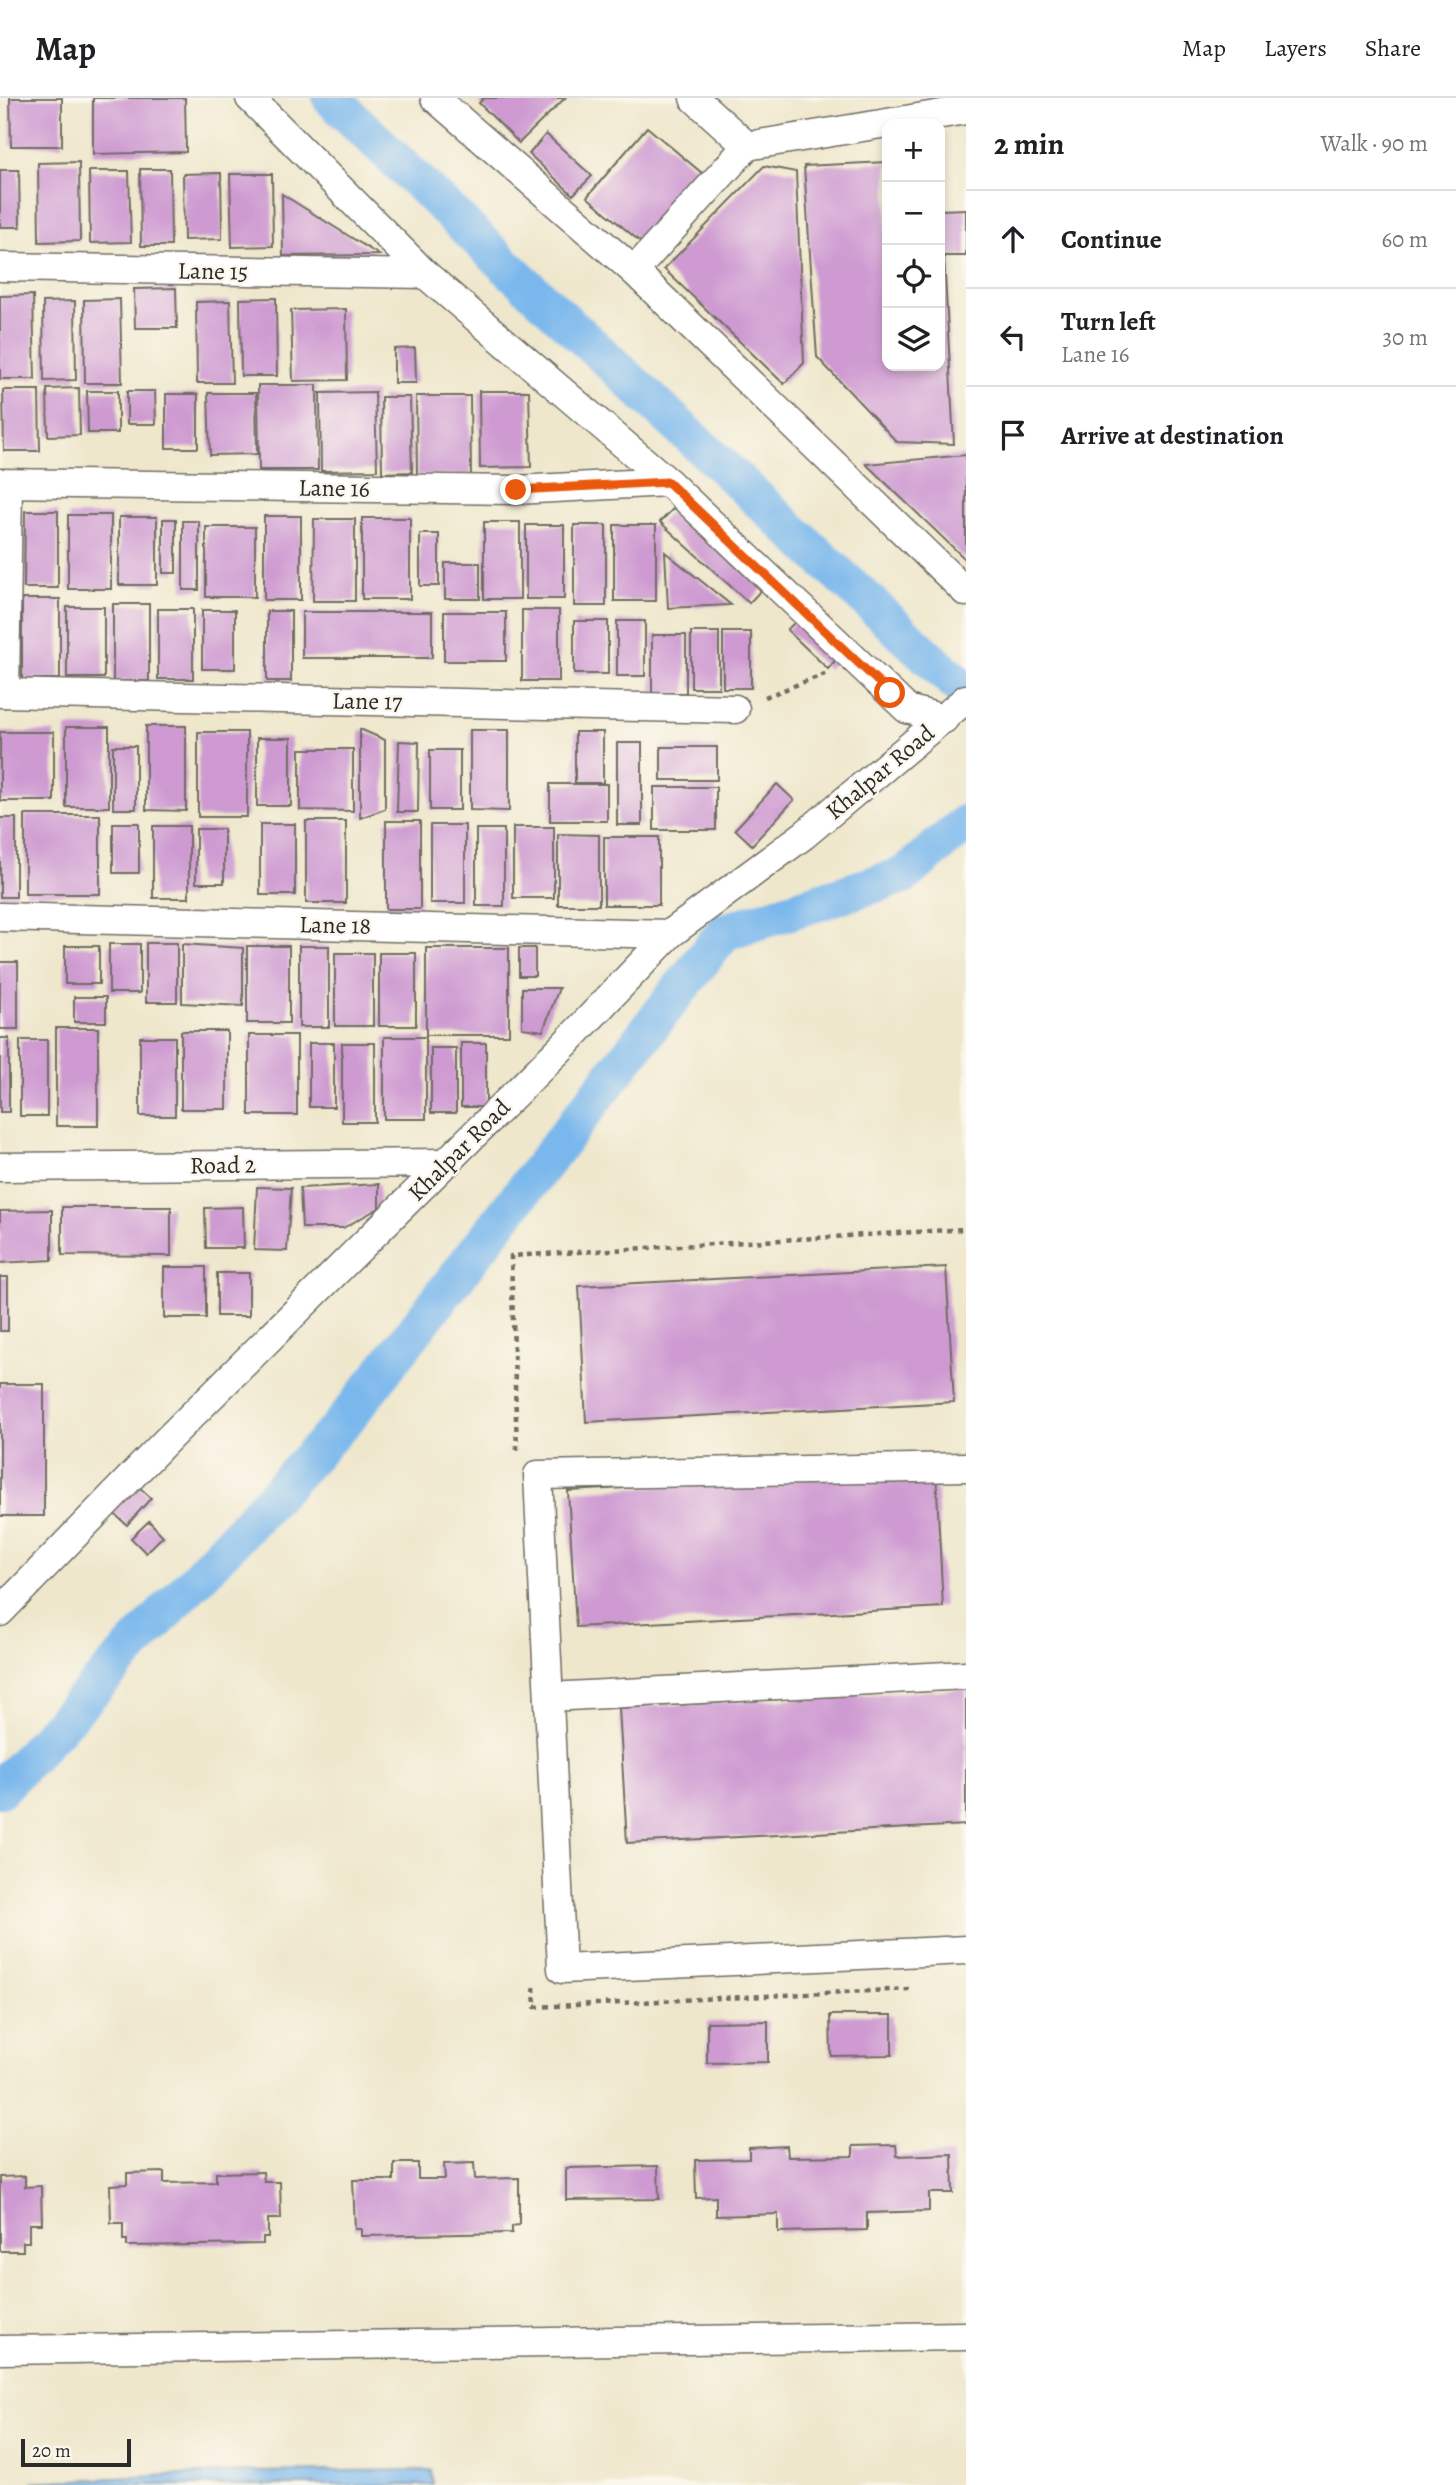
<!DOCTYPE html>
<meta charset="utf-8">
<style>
body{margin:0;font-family:Alegreya,serif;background:#f6f6f6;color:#202124}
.controls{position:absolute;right:21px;top:21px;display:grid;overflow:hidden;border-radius:14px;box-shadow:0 4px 10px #0003}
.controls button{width:63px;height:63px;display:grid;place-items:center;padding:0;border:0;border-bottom:2px solid #e0e0e0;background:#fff;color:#202124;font:35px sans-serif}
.scale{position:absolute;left:21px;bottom:18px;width:110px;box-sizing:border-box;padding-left:7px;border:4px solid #2b2b2b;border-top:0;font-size:19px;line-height:24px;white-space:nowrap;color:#2b2b2b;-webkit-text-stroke:5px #fbf7ec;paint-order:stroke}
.stop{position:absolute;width:21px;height:21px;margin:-16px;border:5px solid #ea580c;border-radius:50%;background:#fff}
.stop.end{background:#ea580c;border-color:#fff;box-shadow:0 2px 7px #0008}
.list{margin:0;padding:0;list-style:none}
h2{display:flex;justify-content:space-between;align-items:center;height:91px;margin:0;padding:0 28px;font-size:30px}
h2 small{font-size:23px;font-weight:400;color:#757577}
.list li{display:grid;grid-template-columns:46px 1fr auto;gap:21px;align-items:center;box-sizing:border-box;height:98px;padding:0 28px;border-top:2px solid #e0e0e0}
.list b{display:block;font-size:26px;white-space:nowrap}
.list p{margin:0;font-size:23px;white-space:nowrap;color:#757577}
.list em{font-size:23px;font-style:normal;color:#757577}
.icon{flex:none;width:38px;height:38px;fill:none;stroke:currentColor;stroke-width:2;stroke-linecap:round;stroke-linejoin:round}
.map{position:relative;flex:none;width:966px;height:2387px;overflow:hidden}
header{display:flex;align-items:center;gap:42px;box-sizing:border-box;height:98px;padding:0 35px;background:#fff;border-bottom:2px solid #e0e0e0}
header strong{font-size:33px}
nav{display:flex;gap:38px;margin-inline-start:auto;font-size:24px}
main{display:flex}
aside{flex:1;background:#fff}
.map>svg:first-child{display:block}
.water{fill:#79b7ec;stroke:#52718c;stroke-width:2}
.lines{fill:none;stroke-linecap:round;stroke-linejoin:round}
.canal{stroke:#79b7ec;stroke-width:38}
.building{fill:#ce9ad1}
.minor-casing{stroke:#706d63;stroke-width:31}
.path{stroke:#706d63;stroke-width:4.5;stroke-dasharray:5 5;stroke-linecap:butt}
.minor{stroke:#fff;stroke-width:28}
.route{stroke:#ea580c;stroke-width:9}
.labels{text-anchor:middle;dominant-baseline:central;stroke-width:5;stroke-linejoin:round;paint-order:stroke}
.street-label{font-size:24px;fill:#2b2b2b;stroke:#fbf7ec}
</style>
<header>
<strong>Map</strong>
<nav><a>Map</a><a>Layers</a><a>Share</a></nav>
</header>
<main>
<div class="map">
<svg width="966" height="2387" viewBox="0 0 966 2387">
<rect width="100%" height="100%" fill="#fbf7ec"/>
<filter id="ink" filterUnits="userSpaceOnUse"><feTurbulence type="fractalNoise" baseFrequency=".0143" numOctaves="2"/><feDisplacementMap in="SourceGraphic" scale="14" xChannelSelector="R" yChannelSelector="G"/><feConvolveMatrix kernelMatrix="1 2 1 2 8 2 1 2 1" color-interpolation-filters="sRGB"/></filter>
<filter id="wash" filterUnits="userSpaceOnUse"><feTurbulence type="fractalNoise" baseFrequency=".00686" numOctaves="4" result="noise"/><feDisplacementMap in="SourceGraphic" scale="28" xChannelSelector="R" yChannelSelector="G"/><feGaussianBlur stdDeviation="1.57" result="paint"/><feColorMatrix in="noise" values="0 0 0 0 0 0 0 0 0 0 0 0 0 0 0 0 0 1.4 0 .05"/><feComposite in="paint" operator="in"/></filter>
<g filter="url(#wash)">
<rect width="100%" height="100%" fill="#efe7cc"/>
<polygon class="water" points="432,2372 433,2387 33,2387 33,2384 242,2374"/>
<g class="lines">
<g class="canal">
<polyline points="331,0 505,167 966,594"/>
<polyline points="0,1691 346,1321 724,834 904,777 966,725"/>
</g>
</g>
<g id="blocks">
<g class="building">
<polygon points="10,0 62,0 62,48 11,48"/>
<polygon points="93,0 185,0 186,54 93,56"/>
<polygon points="484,0 565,0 519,45 479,5"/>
<polygon points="647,29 703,76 644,147 587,99"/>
<polygon points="546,36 592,78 573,97 529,56"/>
<polygon points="79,64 80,143 39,144 38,65"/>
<polygon points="887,64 887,268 940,268 940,112 966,111 966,158 944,158 954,346 897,344 817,259 804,68"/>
<polygon points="764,68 796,74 804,265 784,286 664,171"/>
<polygon points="140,71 170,71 171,148 141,148"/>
<polygon points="0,72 19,72 20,129 0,129"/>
<polygon points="89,73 129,73 131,144 90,145"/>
<polygon points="221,75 222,141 184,142 183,76"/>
<polygon points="230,76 272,76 273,148 232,149"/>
<polygon points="282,96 379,157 283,158"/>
<polygon points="176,190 177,230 135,230 134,191"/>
<polygon points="33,197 35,281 0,281 0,198"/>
<polygon points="276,200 277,278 241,278 240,201"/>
<polygon points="120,201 122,285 85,285 84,202"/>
<polygon points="75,203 76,282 44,283 43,204"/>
<polygon points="230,203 232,285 197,285 196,204"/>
<polygon points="346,211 347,282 293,283 291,212"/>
<polygon points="415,250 416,285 394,285 394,251"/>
<polygon points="258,287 317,287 318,372 259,372"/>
<polygon points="79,290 80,337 48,338 47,291"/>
<polygon points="3,292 39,292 40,353 4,353"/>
<polygon points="87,293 118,293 118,335 88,335"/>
<polygon points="127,293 155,293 156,326 127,326"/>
<polygon points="479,293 529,293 531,369 480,370"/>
<polygon points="375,294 377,372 321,373 320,295"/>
<polygon points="208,295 256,295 257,356 210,357"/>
<rect x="166" y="296" width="32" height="54"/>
<polygon points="416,298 470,298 471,377 417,377"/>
<polygon points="381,299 410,299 412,374 382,375"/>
<polygon points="966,357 966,462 866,366"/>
<polygon points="675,409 764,489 749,505 660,424"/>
<polygon points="25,413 58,413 58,490 24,490"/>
<rect x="68" y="417" width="43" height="74"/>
<rect x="264" y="418" width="37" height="84"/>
<rect x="119" y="419" width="38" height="68"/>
<rect x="362" y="420" width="48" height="81"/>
<rect x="163" y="421" width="13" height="54"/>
<polygon points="314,421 355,421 355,503 313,503"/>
<rect x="183" y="423" width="16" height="69"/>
<rect x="484" y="424" width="36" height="77"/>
<rect x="526" y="427" width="38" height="74"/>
<rect x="574" y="427" width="32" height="81"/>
<rect x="614" y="427" width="42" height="76"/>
<rect x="206" y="429" width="49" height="70"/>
<rect x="420" y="436" width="19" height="52"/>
<polygon points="665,454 731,507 668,510"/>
<rect x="445" y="465" width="35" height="36"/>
<rect x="22" y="501" width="38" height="80"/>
<rect x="113" y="506" width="36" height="77"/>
<rect x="67" y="509" width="37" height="71"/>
<rect x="158" y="511" width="35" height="70"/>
<rect x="202" y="512" width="33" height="59"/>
<rect x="522" y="512" width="37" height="71"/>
<rect x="267" y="513" width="24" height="70"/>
<rect x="302" y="514" width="130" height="46"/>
<rect x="444" y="514" width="62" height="49"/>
<polygon points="799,520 839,558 828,571 787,532"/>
<rect x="574" y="523" width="34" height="53"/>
<rect x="617" y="523" width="28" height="55"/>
<rect x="691" y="534" width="28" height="56"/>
<rect x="723" y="534" width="28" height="56"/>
<rect x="652" y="537" width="34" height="58"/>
<polygon points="146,628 186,628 186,713 146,712"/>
<rect x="66" y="629" width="43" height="80"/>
<polygon points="360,631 385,642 385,711 360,720"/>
<polygon points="470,632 509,632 509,713 470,712"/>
<rect x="0" y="634" width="54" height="69"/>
<rect x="198" y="634" width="49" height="85"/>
<rect x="575" y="634" width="28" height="51"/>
<rect x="257" y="640" width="34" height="68"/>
<polygon points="399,643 419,644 418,714 397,714"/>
<rect x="617" y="645" width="25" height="82"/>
<rect x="113" y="648" width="23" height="63"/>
<rect x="661" y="649" width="56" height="33"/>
<polygon points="300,651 353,651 353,713 300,712"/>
<rect x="430" y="652" width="30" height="60"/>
<rect x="550" y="686" width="57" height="37"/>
<polygon points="777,686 794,702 752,747 735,731"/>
<rect x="654" y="689" width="62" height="43"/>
<rect x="25" y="717" width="75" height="79"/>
<rect x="0" y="720" width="16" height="79"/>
<rect x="306" y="723" width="40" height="82"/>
<rect x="386" y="723" width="34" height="88"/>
<rect x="113" y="725" width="26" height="50"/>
<rect x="260" y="726" width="35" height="71"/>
<rect x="430" y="727" width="35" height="78"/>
<rect x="153" y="728" width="36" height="72"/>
<rect x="513" y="729" width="41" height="71"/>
<rect x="196" y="731" width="28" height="54"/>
<rect x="476" y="731" width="28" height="77"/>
<polygon points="558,736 599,737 599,807 558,807"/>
<rect x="604" y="739" width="55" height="68"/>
<rect x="146" y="845" width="31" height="59"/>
<rect x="109" y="846" width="31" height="49"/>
<polygon points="182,846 243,850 243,908 182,905"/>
<rect x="65" y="848" width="34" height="38"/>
<rect x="247" y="848" width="42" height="77"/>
<rect x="299" y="848" width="30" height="81"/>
<rect x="426" y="850" width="83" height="87"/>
<rect x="519" y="850" width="16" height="28"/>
<rect x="335" y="855" width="38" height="73"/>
<rect x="379" y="855" width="37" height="73"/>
<rect x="0" y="864" width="18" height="67"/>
<polygon points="522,890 559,890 543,933 522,930"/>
<rect x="74" y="899" width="32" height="25"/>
<rect x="56" y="930" width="42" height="98"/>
<rect x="181" y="933" width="46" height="78"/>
<rect x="249" y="937" width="48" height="80"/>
<rect x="140" y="939" width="35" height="79"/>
<rect x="384" y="939" width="42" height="82"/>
<rect x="0" y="940" width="9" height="74"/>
<rect x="20" y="942" width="27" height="76"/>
<rect x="309" y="945" width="25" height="64"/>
<rect x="342" y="945" width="33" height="79"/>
<rect x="461" y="945" width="25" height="64"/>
<rect x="431" y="950" width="25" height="65"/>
<polygon points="379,1086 379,1110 343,1130 302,1130 300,1090"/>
<polygon points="257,1089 291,1090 287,1153 254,1152"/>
<polygon points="62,1109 171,1109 171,1158 62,1157"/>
<polygon points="243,1109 244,1150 206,1150 205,1110"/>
<polygon points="52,1112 52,1162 0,1165 0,1113"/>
<rect x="164" y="1169" width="42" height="51"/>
<polygon points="946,1169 954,1304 586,1324 579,1188"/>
<rect x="217" y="1175" width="32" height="43"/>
<rect x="0" y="1179" width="8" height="54"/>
<rect x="0" y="1286" width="44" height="132"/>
<polygon points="936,1374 943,1509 576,1529 568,1393"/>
<polygon points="135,1385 151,1400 127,1427 110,1412"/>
<polygon points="149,1423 163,1438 146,1455 131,1440"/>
<polygon points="966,1591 966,1727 627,1745 619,1610"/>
<polygon points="830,1917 892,1917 892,1957 831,1958"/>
<polygon points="768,1923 768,1964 707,1965 707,1924"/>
<polygon points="896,2047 897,2058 952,2056 953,2095 929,2095 929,2113 867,2115 867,2132 778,2134 778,2116 716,2118 716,2099 696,2100 695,2062 749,2061 749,2050 787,2048 788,2059 853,2058 853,2048"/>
<polygon points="394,2065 418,2065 418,2081 445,2081 444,2066 474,2065 475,2081 519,2080 519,2127 512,2128 512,2135 361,2138 361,2131 355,2131 353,2082 394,2082"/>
<polygon points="658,2068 659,2101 566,2102 566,2070"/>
<polygon points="164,2074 164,2085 216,2084 216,2075 263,2074 264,2084 280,2084 281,2121 268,2121 268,2139 263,2139 263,2146 127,2148 127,2142 123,2142 123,2125 111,2125 110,2087 127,2086 127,2075"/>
<polygon points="25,2078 25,2089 41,2088 42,2126 29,2126 29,2144 23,2144 23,2153 0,2153 0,2079"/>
</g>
</g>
</g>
<g filter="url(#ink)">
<use href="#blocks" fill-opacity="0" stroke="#706d63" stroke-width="2"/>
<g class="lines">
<g class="minor-casing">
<g id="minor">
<polyline points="250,0 425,176 668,384 907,611 944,621"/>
<polyline points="435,0 634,173 966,494"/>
<polyline points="747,48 966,12"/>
<polyline points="0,169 425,176"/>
<polyline points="634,173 747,48 694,0"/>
<polyline points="0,385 516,392 668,384"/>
<polyline points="0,595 735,611"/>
<polyline points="5,595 8,386"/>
<polyline points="0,819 670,836"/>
<polyline points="0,1069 447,1065"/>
<polyline points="966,1369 538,1377 562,1871 966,1852"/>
<polyline points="0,1514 166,1343 565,946 670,836 804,737 966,601"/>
<polyline points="549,1599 966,1577"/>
<polyline points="0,2252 966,2238"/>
</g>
</g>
<g class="path">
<polyline points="765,599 825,576"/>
<polyline points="517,1352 511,1158 966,1131"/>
<polyline points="534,1889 535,1909 909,1891"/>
</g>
<use href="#minor" class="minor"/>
</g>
</g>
<g class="lines" filter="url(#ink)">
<polyline class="route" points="516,392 668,384 890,595"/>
</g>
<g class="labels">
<g class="street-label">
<text transform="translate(213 173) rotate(1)">Lane 15</text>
<text transform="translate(334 390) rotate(1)">Lane 16</text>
<text transform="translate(367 603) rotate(1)">Lane 17</text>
<text transform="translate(880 674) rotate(-40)">Khalpar Road</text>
<text transform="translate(335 827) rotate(1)">Lane 18</text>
<text transform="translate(459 1052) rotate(-45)">Khalpar Road</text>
<text transform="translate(223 1067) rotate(-1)">Road 2</text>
</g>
</g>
</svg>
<div class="controls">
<button>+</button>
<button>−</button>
<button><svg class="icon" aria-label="locate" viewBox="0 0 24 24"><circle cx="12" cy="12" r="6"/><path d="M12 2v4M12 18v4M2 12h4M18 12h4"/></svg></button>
<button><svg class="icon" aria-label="layers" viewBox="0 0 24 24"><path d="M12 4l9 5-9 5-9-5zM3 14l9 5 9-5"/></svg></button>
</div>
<div class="scale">20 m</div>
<div class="stop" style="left:890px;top:595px"></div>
<div class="stop end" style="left:516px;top:392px"></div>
</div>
<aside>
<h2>2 min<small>Walk · 90 m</small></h2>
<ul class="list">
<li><svg class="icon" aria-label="ahead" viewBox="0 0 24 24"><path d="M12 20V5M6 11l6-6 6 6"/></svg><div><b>Continue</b></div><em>60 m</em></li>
<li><svg class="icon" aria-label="left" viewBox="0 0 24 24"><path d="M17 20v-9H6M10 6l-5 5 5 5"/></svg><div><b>Turn left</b><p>Lane 16</p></div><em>30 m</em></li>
<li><svg class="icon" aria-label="arrive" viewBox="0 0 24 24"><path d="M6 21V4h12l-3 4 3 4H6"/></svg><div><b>Arrive at destination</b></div></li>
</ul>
</aside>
</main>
